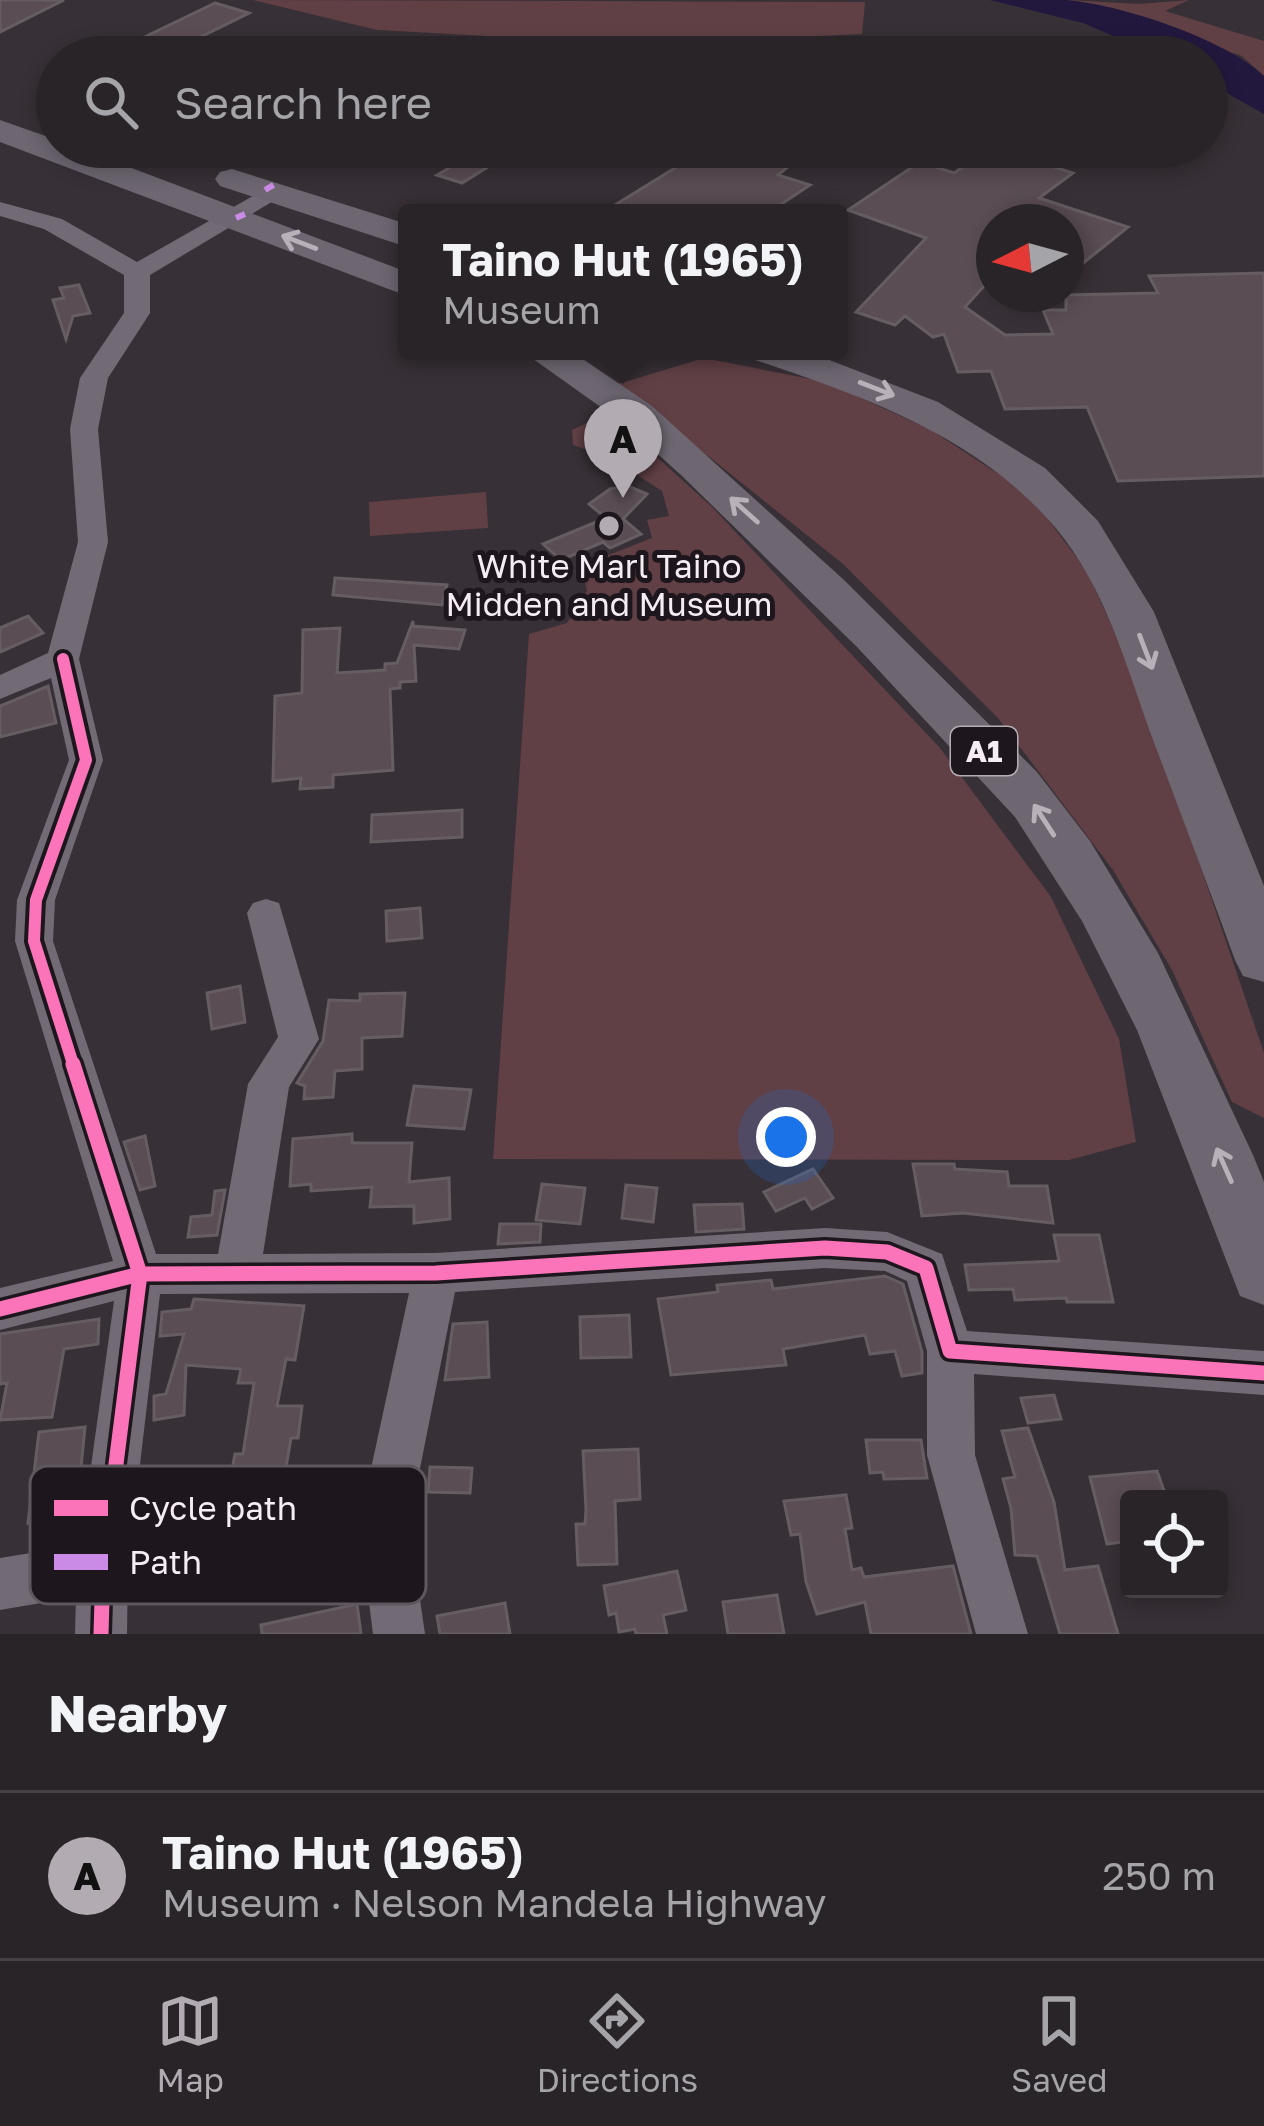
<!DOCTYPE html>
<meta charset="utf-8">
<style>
body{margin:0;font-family:"Golos Text",sans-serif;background:#353034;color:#f1f3f6}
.controls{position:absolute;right:36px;bottom:36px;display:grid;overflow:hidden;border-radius:12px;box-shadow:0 6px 18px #0003}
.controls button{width:108px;height:108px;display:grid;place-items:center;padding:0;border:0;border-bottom:3px solid #454145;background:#292428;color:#f1f3f6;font:60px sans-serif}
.compass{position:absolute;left:976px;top:204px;width:108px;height:108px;border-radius:50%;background:#292428;box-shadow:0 6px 18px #0003;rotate:264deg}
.you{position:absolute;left:786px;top:1137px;width:42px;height:42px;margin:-30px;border:9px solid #fff;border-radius:50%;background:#1a73e8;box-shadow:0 0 0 18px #1a73e833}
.badge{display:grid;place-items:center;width:78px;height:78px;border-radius:50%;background:#b3abb2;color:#111;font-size:39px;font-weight:700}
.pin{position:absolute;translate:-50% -99px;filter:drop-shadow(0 3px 6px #0008)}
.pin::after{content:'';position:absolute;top:63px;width:42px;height:36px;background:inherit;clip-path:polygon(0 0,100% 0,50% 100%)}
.popup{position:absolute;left:398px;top:204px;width:450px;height:156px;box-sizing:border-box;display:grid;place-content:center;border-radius:12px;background:#292428;filter:drop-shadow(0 3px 9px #0005);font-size:39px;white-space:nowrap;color:#a5a4a8}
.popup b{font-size:45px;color:#f1f3f6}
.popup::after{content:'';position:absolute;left:50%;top:100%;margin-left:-24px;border:24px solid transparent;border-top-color:#292428}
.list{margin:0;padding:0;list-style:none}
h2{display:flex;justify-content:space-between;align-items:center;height:156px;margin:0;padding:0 48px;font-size:51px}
h2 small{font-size:39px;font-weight:400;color:#a5a4a8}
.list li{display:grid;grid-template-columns:78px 1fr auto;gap:36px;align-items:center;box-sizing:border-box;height:168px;padding:0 48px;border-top:3px solid #454145}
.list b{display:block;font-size:45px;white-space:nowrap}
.list p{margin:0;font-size:39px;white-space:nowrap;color:#a5a4a8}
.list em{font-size:39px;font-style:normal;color:#a5a4a8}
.icon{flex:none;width:66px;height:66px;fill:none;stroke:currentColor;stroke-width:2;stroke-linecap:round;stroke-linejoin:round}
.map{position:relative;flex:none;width:1264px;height:1634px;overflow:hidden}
.search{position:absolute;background:#292428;box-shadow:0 6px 18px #0003;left:36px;right:36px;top:36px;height:132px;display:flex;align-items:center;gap:30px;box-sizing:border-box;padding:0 42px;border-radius:66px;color:#a5a4a8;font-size:45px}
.sheet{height:324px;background:#292428}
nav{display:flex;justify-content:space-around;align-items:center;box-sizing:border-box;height:168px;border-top:3px solid #454145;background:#292428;font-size:33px;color:#a5a4a8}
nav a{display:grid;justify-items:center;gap:6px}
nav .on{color:#b3abb2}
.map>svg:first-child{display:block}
.green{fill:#604045}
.water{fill:#22183e}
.building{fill:#5a4d54;stroke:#655d61;stroke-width:3}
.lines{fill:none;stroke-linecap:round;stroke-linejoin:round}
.minor{fill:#726b76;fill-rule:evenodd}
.highway{fill:#6e6772;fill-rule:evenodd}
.quiet{stroke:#ca8be6;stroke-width:6;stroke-dasharray:10 6;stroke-linecap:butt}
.cycleway-far1-casing{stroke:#1d171d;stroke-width:20}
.cycleway-casing{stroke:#1d171d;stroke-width:22}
.cycleway-far1{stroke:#fb73b8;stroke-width:12}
.cycleway{stroke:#fb73b8;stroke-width:15}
.oneway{stroke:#b9b1ba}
.poi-dot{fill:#b3abb2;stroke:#1d171d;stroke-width:4.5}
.labels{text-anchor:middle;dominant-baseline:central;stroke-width:10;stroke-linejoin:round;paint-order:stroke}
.shield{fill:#1d171d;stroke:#b5adb4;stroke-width:3}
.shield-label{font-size:30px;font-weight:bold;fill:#f6edf4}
.poi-label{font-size:33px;fill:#f6edf4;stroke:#1d171d}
.key{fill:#1d171d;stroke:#5e575e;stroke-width:3}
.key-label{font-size:33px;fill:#f6edf4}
</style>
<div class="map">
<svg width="1264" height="1634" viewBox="0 0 1264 1634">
<rect width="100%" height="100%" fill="#373036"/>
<g class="green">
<polygon points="253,0 865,2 862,34 637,44 377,30"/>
<polygon points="1068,0 1139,4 1189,0 1165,11 1264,41 1264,76 1242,56"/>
<polygon points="704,358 826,382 931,430 1029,494 1086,570 1137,680 1264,1053 1264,1118 1232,1102 1172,970 1113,870 998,718 843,564 618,384"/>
<polygon points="608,413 712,507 940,748 1051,897 1119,1039 1136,1142 1069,1160 493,1159 529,634 567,623 587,591 581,566 652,538 647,520 669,516 662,491 612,459 573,445 572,430"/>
<polygon points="486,492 488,528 370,536 369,502"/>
</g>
<path class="water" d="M990 0C1015 0 1040 0 1065 0 1120 4 1225 39 1264 76V114L1207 82V57H1162L1083 23Z"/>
<g class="building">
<polygon points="0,0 64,0 0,32"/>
<polygon points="215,3 249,13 160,57 103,57"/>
<polygon points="709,147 812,147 778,175 810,185 768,213 602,213"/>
<polygon points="992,147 1073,173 1039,198 1128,227 1066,277 1066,222 994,222 994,275 965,307 1005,335 1053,334 1043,310 1066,310 1066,295 1158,293 1149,276 1264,273 1264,476 1118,481 1087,407 1005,409 991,371 958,372 944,334 933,337 905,316 895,325 856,312 926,238 848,210 920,162 954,173"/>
<polygon points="483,148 507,155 462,183 437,175"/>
<polygon points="79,285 90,313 73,316 66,339 53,300 64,298 60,288"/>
<polygon points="628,486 647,494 623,519 641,534 610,548 603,542 561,560 543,544 606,518 589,504 610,489"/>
<polygon points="335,578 447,585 442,605 333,595"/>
<polygon points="28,616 43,633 0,652 0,628"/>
<polygon points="413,621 413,626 465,630 459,649 414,645 416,681 400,682 400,688 390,689 393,770 333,775 333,787 300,789 301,778 273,781 275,696 302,693 303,630 340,628 337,673 385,670 385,664 397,663"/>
<polygon points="48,686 56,723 0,737 0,706"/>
<polygon points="462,810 462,837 371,842 372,815"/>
<polygon points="420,908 422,938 387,941 386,911"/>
<polygon points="240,986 245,1022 212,1029 207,993"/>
<polygon points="405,993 402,1036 362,1038 362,1069 335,1071 333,1097 304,1099 305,1086 297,1083 323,1041 329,1000 360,1001 360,994"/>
<polygon points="414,1086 471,1090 464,1129 407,1125"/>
<polygon points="352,1134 352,1143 412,1143 409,1182 449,1178 450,1219 414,1223 414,1206 370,1207 372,1187 311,1191 311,1184 290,1186 293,1139"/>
<polygon points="145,1136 155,1186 140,1190 124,1142"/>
<polygon points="913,1164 954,1164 955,1169 1007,1172 1009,1186 1047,1186 1053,1223 963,1213 922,1216"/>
<polygon points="813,1169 833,1198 812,1209 805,1198 776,1211 764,1192"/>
<polygon points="542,1184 585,1188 580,1224 536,1220"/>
<polygon points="626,1185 657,1188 653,1222 622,1218"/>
<polygon points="225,1190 217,1235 188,1237 191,1217 212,1215 215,1191"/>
<polygon points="742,1204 744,1229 696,1232 694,1205"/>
<polygon points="500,1224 541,1224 540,1242 498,1244"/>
<polygon points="1054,1235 1099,1235 1113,1302 1067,1302 1066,1298 1015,1300 1013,1289 969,1290 965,1265 1059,1261"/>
<polygon points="885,1276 903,1284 922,1352 922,1373 902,1376 895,1351 870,1354 865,1335 783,1349 786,1365 671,1375 658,1299 718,1292 717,1285 771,1280 773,1289"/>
<polygon points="194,1299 304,1306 295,1360 286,1359 277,1406 302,1406 298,1438 291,1438 276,1527 221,1526 235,1454 243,1454 254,1383 238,1383 241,1369 186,1365 184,1415 154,1420 154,1396 166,1394 184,1334 160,1336 162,1312 191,1309"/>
<polygon points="629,1315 631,1357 581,1358 580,1317"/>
<polygon points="99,1319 98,1344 64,1349 52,1417 0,1420 7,1383 0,1384 0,1334"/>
<polygon points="487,1322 489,1377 445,1380 453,1324"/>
<polygon points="1054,1395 1061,1419 1028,1423 1021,1398"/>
<polygon points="85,1427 76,1518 28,1523 39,1432"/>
<polygon points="1028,1428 1054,1502 1065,1570 1098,1566 1118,1634 1060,1634 1037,1556 1015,1555 1011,1508 1003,1479 1015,1477 1002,1431"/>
<polygon points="866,1440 921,1440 927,1478 884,1479 883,1472 870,1473"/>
<polygon points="638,1449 640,1499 615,1501 617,1564 578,1565 576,1524 585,1524 586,1510 583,1451"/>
<polygon points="430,1467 472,1468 470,1493 428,1492"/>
<polygon points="1157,1471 1167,1499 1129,1499 1129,1541 1107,1544 1090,1477"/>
<polygon points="846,1495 852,1528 845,1529 852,1570 861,1568 864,1577 953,1566 971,1634 871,1634 865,1602 817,1614 806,1582 800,1534 791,1535 784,1501"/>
<polygon points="677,1571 686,1610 663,1615 667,1634 636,1634 635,1629 619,1632 616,1613 609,1615 604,1586"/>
<polygon points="777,1595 784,1634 728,1634 723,1602"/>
<polygon points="505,1603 510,1634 440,1634 437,1616"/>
<polygon points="357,1604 361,1634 262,1634 261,1625"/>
</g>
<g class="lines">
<polygon class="minor" points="272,185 284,192 280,197 150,275 150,313 108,378 98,429 108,542 79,659 103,760 55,900 53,941 156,1254 218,1254 248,1084 278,1037 247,913 253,903 266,899 279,903 319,1039 289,1087 263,1254 436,1253 825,1228 887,1232 942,1254 967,1331 1264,1351 1264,1395 974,1374 975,1455 1028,1634 976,1634 927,1455 927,1351 907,1281 885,1271 825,1268 455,1292 409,1524 425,1634 373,1634 359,1524 409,1293 160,1294 128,1567 127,1634 75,1634 76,1597 0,1610 0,1558 80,1545 114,1301 0,1330 0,1288 113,1261 15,941 17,900 69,760 51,678 0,699 0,675 48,653 78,542 70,429 80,378 124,313 124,275 44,229 0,216 0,202 62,219 137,262"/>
<g class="highway">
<polygon points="0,120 57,140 57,147 76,147 407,272 407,296 0,142"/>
<polygon points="232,169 407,224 407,247 220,186 215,179 220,172"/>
<polygon points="522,351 571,351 652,406 844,580 1037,772 1090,841 1158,953 1253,1155 1264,1182 1264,1305 1240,1296 1137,1030 1082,921 1015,817 857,647 681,475 623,423"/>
<path d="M746 351H806L938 402 1045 468 1098 521 1154 612 1264 886V982L1243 976 1235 960C1207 883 1178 806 1149 729 1123 655 1101 576 1046 517 969 433 857 394 752 359Z"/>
</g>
<g class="quiet">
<polyline points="265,190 277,183"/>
<polyline points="236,218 245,214"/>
</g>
<g class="cycleway-far1-casing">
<polyline id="cycleway-far1" points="63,659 86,760 36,900 34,941 74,1067"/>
</g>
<g class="cycleway-casing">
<g id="cycleway">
<polyline points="73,1064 140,1274 103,1567 101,1634"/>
<polyline points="0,1309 140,1274 436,1273 825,1248 887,1252 926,1268 950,1351 1264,1373"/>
</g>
</g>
<use href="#cycleway-far1" class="cycleway-far1"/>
<use href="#cycleway" class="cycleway"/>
</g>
<defs><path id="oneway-shaft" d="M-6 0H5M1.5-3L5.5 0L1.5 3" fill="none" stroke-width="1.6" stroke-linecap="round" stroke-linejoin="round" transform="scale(3)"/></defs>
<g class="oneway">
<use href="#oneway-shaft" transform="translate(299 242) rotate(-159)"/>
<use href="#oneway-shaft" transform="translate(877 389) rotate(21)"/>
<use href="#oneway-shaft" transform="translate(744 510) rotate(-138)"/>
<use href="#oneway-shaft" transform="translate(1146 652) rotate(69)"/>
<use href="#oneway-shaft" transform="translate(1044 820) rotate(-123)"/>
<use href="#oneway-shaft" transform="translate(1224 1165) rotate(-114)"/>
</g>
<circle class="poi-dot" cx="609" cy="526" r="12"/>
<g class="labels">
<rect class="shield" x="951" y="727" width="66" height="48" rx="9"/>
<g class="shield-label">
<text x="984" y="751">A1</text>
</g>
<g class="poi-label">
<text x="609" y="565">White Marl Taino<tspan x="609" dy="38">Midden and Museum</tspan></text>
</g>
</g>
<rect x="30" y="1466" width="396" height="138" rx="18" class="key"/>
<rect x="54" y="1500" width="54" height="16" fill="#fb73b8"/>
<rect x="54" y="1554" width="54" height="16" fill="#ca8be6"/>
<g class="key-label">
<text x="129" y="1520">Cycle path</text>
<text x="129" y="1574">Path</text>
</g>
</svg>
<div class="controls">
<button><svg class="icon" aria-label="locate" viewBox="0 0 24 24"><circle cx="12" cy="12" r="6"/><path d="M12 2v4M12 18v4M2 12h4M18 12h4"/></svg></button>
</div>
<svg class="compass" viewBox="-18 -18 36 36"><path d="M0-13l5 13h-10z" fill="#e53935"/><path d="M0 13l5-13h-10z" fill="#a5a4a8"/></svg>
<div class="you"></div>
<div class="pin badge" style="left:623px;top:498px">A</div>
<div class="popup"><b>Taino Hut (1965)</b>Museum</div>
<div class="search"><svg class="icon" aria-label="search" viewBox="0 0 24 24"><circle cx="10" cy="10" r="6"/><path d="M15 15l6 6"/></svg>Search here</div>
</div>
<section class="sheet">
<h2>Nearby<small></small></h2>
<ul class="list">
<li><span class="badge">A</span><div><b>Taino Hut (1965)</b><p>Museum · Nelson Mandela Highway</p></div><em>250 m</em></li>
</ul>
</section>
<nav>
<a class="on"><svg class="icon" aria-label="map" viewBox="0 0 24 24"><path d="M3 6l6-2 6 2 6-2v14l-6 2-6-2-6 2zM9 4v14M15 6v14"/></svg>Map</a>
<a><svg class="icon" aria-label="directions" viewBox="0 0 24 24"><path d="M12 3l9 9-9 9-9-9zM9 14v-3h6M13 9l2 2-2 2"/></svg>Directions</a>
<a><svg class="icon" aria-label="saved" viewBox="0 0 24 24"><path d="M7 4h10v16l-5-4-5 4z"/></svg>Saved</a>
</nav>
